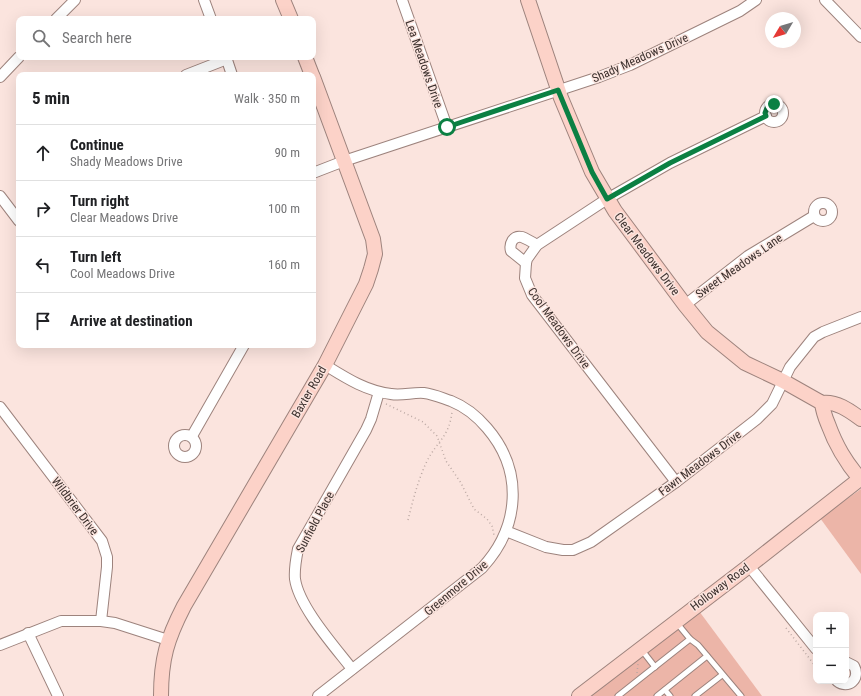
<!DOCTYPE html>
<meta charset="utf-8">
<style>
body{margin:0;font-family:"Roboto Condensed",sans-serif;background:#f2f2f2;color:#202124}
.controls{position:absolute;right:12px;bottom:12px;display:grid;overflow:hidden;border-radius:8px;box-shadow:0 4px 16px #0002}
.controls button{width:36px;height:36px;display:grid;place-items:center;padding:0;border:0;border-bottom:1px solid #e0e0e0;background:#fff;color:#202124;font:20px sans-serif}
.compass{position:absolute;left:765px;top:12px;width:36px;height:36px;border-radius:50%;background:#fff;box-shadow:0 4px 16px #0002;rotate:232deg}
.stop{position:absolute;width:12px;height:12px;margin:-9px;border:3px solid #0b8043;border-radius:50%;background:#fff}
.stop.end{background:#0b8043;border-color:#fff;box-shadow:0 1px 4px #0008}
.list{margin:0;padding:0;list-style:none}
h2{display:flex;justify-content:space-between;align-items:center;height:52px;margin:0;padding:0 16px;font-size:17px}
h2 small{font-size:13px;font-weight:400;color:#757577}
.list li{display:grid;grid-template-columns:26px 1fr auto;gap:12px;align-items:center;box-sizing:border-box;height:56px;padding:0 16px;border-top:1px solid #e0e0e0}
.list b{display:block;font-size:15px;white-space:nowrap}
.list p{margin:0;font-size:13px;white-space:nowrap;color:#757577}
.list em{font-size:13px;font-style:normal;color:#757577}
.icon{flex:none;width:22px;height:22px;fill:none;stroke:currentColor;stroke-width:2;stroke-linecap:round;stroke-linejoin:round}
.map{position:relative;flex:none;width:861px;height:696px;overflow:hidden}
.search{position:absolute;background:#fff;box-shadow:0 4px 16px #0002;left:16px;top:16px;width:300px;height:44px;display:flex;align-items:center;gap:10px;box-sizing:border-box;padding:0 14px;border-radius:8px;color:#757577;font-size:15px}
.panel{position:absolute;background:#fff;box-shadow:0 4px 16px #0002;left:16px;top:72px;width:300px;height:276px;border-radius:8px}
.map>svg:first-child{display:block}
.green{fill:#ecb5a8}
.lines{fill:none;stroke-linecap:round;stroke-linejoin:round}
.lane-casing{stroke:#9d837d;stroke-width:7}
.street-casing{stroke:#9d837d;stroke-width:12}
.secondary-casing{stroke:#9d837d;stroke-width:16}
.path{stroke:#bba8a3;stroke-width:1.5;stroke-dasharray:1 3;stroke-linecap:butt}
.lane{stroke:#fff;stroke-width:5}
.street{stroke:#fff;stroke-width:10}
.secondary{stroke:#fcd2c8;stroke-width:14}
.route{stroke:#0b8043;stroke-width:5}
.labels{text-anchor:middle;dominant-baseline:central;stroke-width:3;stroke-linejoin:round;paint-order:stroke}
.street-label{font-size:12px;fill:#3c312e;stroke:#fbe4de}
</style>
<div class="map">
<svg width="861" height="696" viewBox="0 0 861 696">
<rect width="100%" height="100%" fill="#fbe4de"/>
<g class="green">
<polygon points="861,489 861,574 820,518"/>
<polygon points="699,611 762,696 590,696"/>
</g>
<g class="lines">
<g class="lane-casing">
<g id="lane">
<polyline points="676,622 690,639 698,645 741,696"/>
<polyline points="641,649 655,667"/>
<polyline points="665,690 670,696"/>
<polyline points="618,696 690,639"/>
<polyline points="657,696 707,656"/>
<polyline points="695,696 722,675"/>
</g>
</g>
<g class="street-casing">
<g id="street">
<polyline points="204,0 211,19"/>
<polyline points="402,0 447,127"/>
<polyline points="825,0 861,37"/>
<polyline points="56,19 75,0"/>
<polyline points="226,57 232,75"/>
<polyline points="186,75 227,59"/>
<polyline points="0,77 19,57"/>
<circle cx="774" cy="113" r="9"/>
<polyline points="313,173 344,161 599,77 630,65 740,11 756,0"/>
<polyline points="0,196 19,221"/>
<circle cx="823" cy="212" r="9"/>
<path d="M526 263 511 251C509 244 513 235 522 237 527 239 532 242 537 245"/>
<polyline points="685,305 748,256 814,216"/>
<polyline points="0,407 102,541 107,557 107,567 101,621"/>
<circle cx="185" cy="446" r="11"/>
<polyline points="192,436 244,345"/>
<polyline points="676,482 532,295 525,278 526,263 527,259 537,245 607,199 670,163 766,116"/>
<polyline points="506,531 546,547 563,550 573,550 591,542 676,482 757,419 772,404 790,367 814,337 823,332 861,317"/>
<polyline points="749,566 816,649"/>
<polyline points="28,633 58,696"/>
<polyline points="0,645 61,621 101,621 115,623 168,640"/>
<path d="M352 669C335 647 299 607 295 579 294 569 296 559 298 549L366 430 371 419 379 392"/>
<path d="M837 681C848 690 861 679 854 666L846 662"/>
<path d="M318 696 482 568C520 527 524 471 487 428 476 415 466 407 451 401 442 398 433 394 424 393 413 392 402 396 391 394 366 391 346 378 325 365"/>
</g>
</g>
<g class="secondary-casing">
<g id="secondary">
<polyline points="283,0 291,19"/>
<path d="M528 0 561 98 592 172 615 211 685 305 707 332 745 363 783 381 822 403C837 401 850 411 861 419"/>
<polyline points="305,57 312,75"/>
<path d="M822 403C823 411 825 417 828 424 836 446 845 461 860 479"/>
<path d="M161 696C161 659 167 639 184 606L325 365 366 284 371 269 375 254 373 239 313 77"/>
<polyline points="579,696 749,566 861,478"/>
</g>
</g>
<g class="path">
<polyline points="386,404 423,422 437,436 446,461 461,483 474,509 487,519 492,526 494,535"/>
<path d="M408 520C413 500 418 480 427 461 438 440 449 437 452 412"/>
<polyline points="786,628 816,667"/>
<polyline points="637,673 638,664"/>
</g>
<use href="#lane" class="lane"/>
<use href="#street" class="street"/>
<use href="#secondary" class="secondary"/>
</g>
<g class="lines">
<polyline class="route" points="447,127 558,90 592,172 607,199 670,163 766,116 765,113 767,108 774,104"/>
</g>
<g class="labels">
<g class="street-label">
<text transform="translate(640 58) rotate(-24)">Shady Meadows Drive</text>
<text transform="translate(424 64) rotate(71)">Lea Meadows Drive</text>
<text transform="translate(647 254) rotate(53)">Clear Meadows Drive</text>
<text transform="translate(739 266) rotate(-35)">Sweet Meadows Lane</text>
<text transform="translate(559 328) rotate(54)">Cool Meadows Drive</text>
<text transform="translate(309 392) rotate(-60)">Baxter Road</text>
<text transform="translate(700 463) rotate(-37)">Fawn Meadows Drive</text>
<text transform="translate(75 506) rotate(53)">Wildbrier Drive</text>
<text transform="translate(315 522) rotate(-62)">Sunfield Place</text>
<text transform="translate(720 587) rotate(-37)">Holloway Road</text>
<text transform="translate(456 588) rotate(-40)">Greenmore Drive</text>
</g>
</g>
</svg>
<div class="controls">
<button>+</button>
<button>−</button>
</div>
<svg class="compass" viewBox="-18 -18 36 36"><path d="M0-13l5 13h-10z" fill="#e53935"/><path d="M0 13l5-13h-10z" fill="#757577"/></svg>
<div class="stop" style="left:447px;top:127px"></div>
<div class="stop end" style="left:774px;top:104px"></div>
<div class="search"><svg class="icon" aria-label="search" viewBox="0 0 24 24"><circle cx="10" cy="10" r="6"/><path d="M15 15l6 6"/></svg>Search here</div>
<section class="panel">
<h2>5 min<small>Walk · 350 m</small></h2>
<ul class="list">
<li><svg class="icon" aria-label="ahead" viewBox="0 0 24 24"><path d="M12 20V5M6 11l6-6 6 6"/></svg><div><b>Continue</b><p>Shady Meadows Drive</p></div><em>90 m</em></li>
<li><svg class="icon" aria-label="right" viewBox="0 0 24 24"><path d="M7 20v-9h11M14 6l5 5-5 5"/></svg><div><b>Turn right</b><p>Clear Meadows Drive</p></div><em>100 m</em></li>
<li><svg class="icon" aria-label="left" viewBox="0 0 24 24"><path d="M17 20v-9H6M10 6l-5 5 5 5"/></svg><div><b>Turn left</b><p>Cool Meadows Drive</p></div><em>160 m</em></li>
<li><svg class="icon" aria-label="arrive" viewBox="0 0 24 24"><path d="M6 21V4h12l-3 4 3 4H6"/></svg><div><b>Arrive at destination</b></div></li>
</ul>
</section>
</div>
